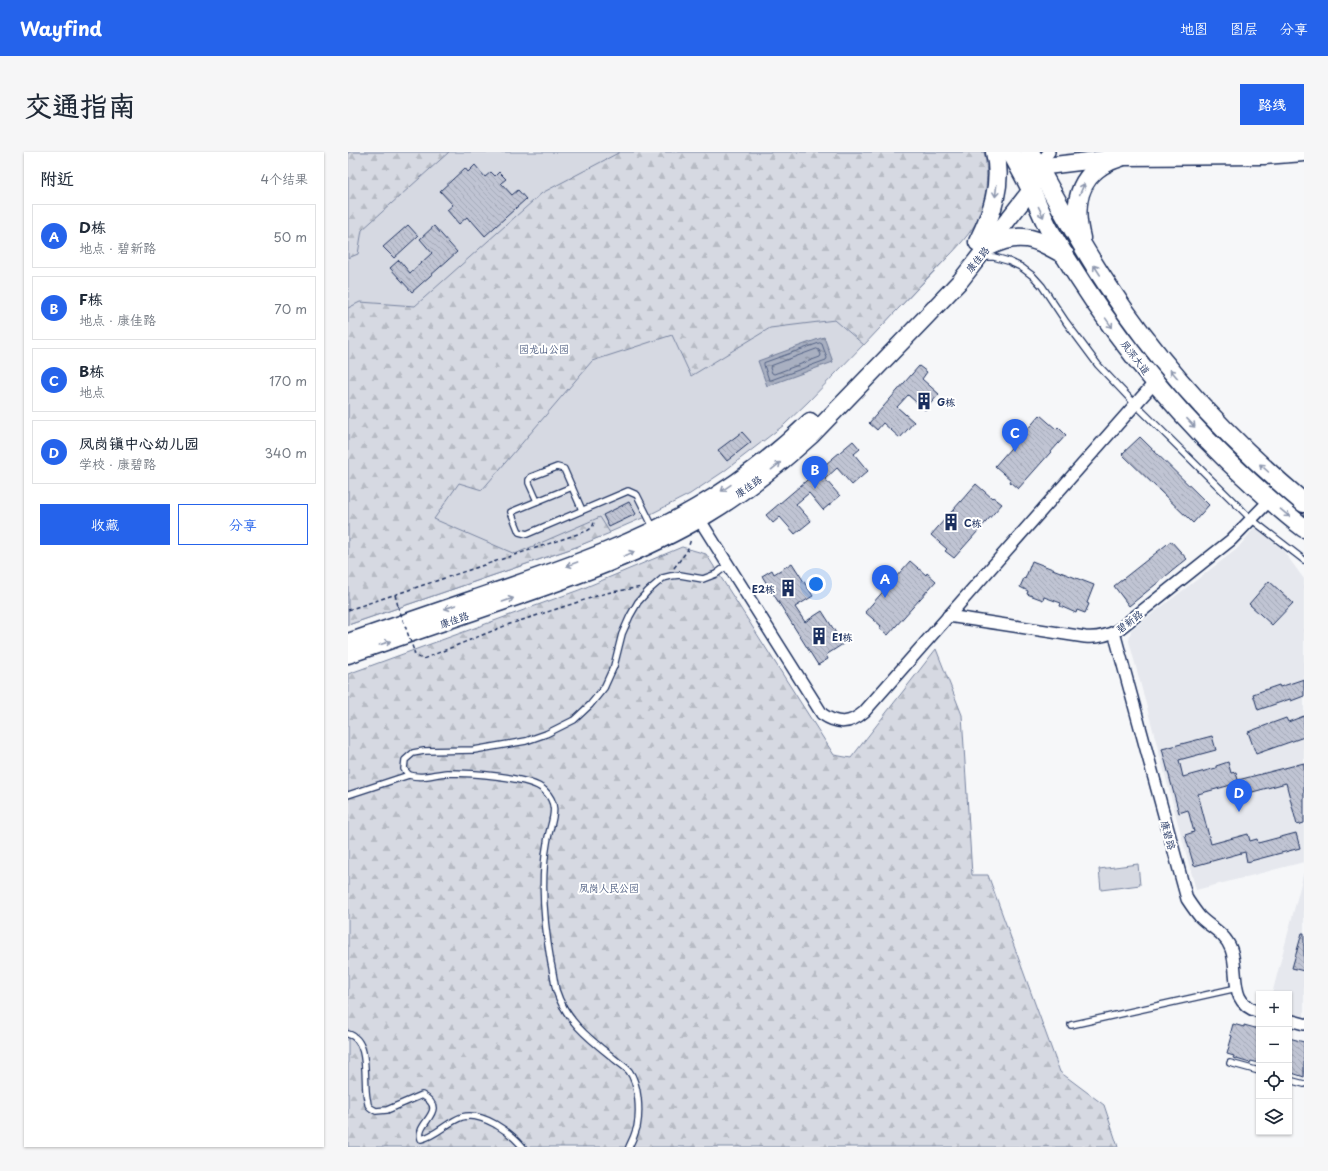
<!DOCTYPE html>
<html lang="zh">
<meta charset="utf-8">
<style>
body{margin:0;font-family:"Playpen Sans","LXGW WenKai TC",sans-serif;background:#f6f6f7;color:#1f2937}
.controls{position:absolute;right:12px;bottom:12px;display:grid;overflow:hidden;border-radius:0px;box-shadow:0 1px 3px #0004}
.controls button{width:36px;height:36px;display:grid;place-items:center;padding:0;border:0;border-bottom:1px solid #e0e1e3;background:#fff;color:#1f2937;font:20px sans-serif}
.you{position:absolute;left:468px;top:432px;width:14px;height:14px;margin:-10px;border:3px solid #fff;border-radius:50%;background:#1a73e8;box-shadow:0 0 0 6px #1a73e833}
.badge{display:grid;place-items:center;width:26px;height:26px;border-radius:50%;background:#2563eb;color:#fff;font-size:13px;font-weight:700}
.pin{position:absolute;translate:-50% -33px;filter:drop-shadow(0 1px 2px #0008)}
.pin::after{content:'';position:absolute;top:21px;width:14px;height:12px;background:inherit;clip-path:polygon(0 0,100% 0,50% 100%)}
.list{margin:0;padding:0;list-style:none}
h2{display:flex;justify-content:space-between;align-items:center;height:52px;margin:0;padding:0 16px;font-size:17px}
h2 small{font-size:13px;font-weight:400;color:#747a83}
.list li{display:grid;grid-template-columns:26px 1fr auto;gap:12px;align-items:center;box-sizing:border-box;height:64px;margin:0 8px 8px;padding:0 8px;border:1px solid #e0e1e3;border-radius:0px}
.list b{display:block;font-size:15px;white-space:nowrap}
.list p{margin:0;font-size:13px;white-space:nowrap;color:#747a83}
.list em{font-size:13px;font-style:normal;color:#747a83}
.actions{display:flex;gap:8px;padding:12px 16px}
.actions a{flex:1;padding:9px 0;border:1px solid #2563eb;border-radius:0px;text-align:center;font-size:14px;color:#2563eb}
.actions .main{background:#2563eb;color:#fff}
.icon{flex:none;width:22px;height:22px;fill:none;stroke:currentColor;stroke-width:2;stroke-linecap:round;stroke-linejoin:round}
.map{position:relative;flex:none;width:956px;height:995px;overflow:hidden;border-radius:0px}
header{display:flex;align-items:center;gap:24px;box-sizing:border-box;height:56px;padding:0 20px;background:#2563eb;color:#fff}
header strong{font-size:19px}
nav{display:flex;gap:22px;margin-inline-start:auto;font-size:14px}
.intro{display:flex;align-items:center;justify-content:space-between;box-sizing:border-box;height:96px;padding:0 24px}
h1{margin:0;font-size:28px}
.button{padding:10px 18px;border-radius:0px;background:#2563eb;color:#fff;font-size:14px;font-weight:700}
main{display:flex;gap:24px;padding:0 24px}
aside{flex:1;background:#fff;border-radius:0px;box-shadow:0 1px 3px #0004}
.map>svg:first-child{display:block}
.built{fill:#e6e8ee}
.green{fill:#d6d9e2;stroke:#7884a0}
.forest{fill:url(#forest-firs);stroke:#7884a0}
.water{fill:url(#water-ripples);stroke:#707c99}
.lines{fill:none;stroke-linecap:round;stroke-linejoin:round}
.shore{stroke:#546386;stroke-width:1}
.building{fill:url(#building-back-hatch);stroke:#1b2f5e}
.lane-casing{stroke:#1b2f5e;stroke-width:8}
.street-casing{stroke:#1b2f5e;stroke-width:14}
.secondary-casing{stroke:#1b2f5e;stroke-width:19}
.primary-casing{stroke:#1b2f5e;stroke-width:21}
.path{stroke:#1b2f5e;stroke-width:1.5;stroke-dasharray:4 3;stroke-linecap:butt}
.lane{stroke:#fff;stroke-width:5.5}
.street{stroke:#fff;stroke-width:11}
.secondary{stroke:#fff;stroke-width:16}
.primary{stroke:#fff;stroke-width:18}
.path-bridge{stroke:#1b2f5e;stroke-width:1.5;stroke-dasharray:4 3;stroke-linecap:butt}
.oneway{stroke:#8d97ae}
.labels{text-anchor:middle;dominant-baseline:central;stroke-width:4;stroke-linejoin:round;paint-order:stroke}
.street-label{font-size:10px;fill:#1b2f5e;stroke:#fff}
.park-label{font-size:10px;fill:#4a5a7f;stroke:#fff}
.poi-label{font-size:10px;font-weight:bold;fill:#1b2f5e;stroke:#fff;text-anchor:start}
</style>
<header>
<strong>Wayfind</strong>
<nav><a>地图</a><a>图层</a><a>分享</a></nav>
</header>
<div class="intro"><h1>交通指南</h1><a class="button">路线</a></div>
<main>
<aside>
<h2>附近<small>4个结果</small></h2>
<ul class="list">
<li><span class="badge">A</span><div><b>D栋</b><p>地点 · 碧新路</p></div><em>50 m</em></li>
<li><span class="badge">B</span><div><b>F栋</b><p>地点 · 康佳路</p></div><em>70 m</em></li>
<li><span class="badge">C</span><div><b>B栋</b><p>地点</p></div><em>170 m</em></li>
<li><span class="badge">D</span><div><b>凤岗镇中心幼儿园</b><p>学校 · 康碧路</p></div><em>340 m</em></li>
</ul>
<div class="actions"><a class="main">收藏</a><a>分享</a></div>
</aside>
<div class="map">
<svg width="956" height="995" viewBox="0 0 956 995">
<defs>
<pattern id="forest-firs" width="22" height="20" patternUnits="userSpaceOnUse"><rect width="22" height="20" fill="#d6d9e2"/><path d="M5 1l3.5 6h-7zM16 11l3.5 6h-7z" fill="#b7bbc4"/></pattern>
<pattern id="water-ripples" width="26" height="14" patternUnits="userSpaceOnUse"><rect width="26" height="14" fill="#a9b0c1"/><path d="M2 4q2-2 4 0t4 0M15 11q2-2 4 0t4 0" fill="none" stroke="#8990a0"/></pattern>
<pattern id="building-back-hatch" width="6" height="6" patternUnits="userSpaceOnUse"><rect width="6" height="6" fill="#c0c4d3"/><path d="M-1 5l2 2M0 0l6 6M5-1l2 2" fill="none" stroke="#a4a9b8"/></pattern>
</defs>
<rect width="100%" height="100%" fill="#f6f7f9"/>
<filter id="ink" filterUnits="userSpaceOnUse"><feTurbulence type="fractalNoise" baseFrequency=".025" numOctaves="2"/><feDisplacementMap in="SourceGraphic" scale="8" xChannelSelector="R" yChannelSelector="G"/><feConvolveMatrix kernelMatrix="1 2 1 2 8 2 1 2 1" color-interpolation-filters="sRGB"/></filter>
<g filter="url(#ink)">
<g class="built">
<polygon points="907,375 934,397 956,427 956,710 848,738 781,489 783,478 889,397"/>
<polygon points="956,720 956,864 941,861 941,842 924,842"/>
</g>
<g class="green">
<polygon points="0,0 636,0 637,7 638,22 635,51 624,76 616,86 600,105 460,250 436,273 375,320 342,342 299,364 228,395 0,473"/>
<polygon points="790,712 792,733 753,738 751,717"/>
</g>
<g class="forest">
<polygon points="0,0 101,0 14,78 10,102 0,106"/>
<path d="M272 0H636C642 24 638 56 624 77 613 93 597 108 583 122 561 146 538 169 516 193L487 168 422 176 343 224 324 183 244 209 134 338 111 331 86 367 167 402 252 365 262 381 228 395 0 473V156L12 150 67 154 194 41Z"/>
<polygon points="334,395 358,402 486,603 503,606 588,497 614,563 624,723 640,723 712,920 756,953 770,995 0,995 0,522 231,438"/>
</g>
<polygon class="water" points="476,185 485,210 419,234 410,209"/>
<g class="lines">
<g class="shore">
<polygon points="472,191 474,192 479,206 478,208 423,228 421,228 416,213 416,211"/>
<polygon points="469,197 471,198 473,203 472,205 426,222 424,221 422,216 423,214"/>
</g>
</g>
<g class="building">
<polygon points="127,13 137,25 143,20 147,24 151,20 158,27 153,31 164,43 170,38 178,47 137,84 123,68 122,69 119,65 111,72 99,58 105,53 92,39 117,16 120,20"/>
<polygon points="60,73 70,84 46,106 35,95"/>
<polygon points="86,74 109,100 64,140 42,116 51,108 62,121 84,101 72,87"/>
<polygon points="571,214 579,220 574,227 591,242 577,258 560,243 549,255 566,270 552,286 535,271 529,278 521,271"/>
<polygon points="692,263 708,277 710,275 718,283 670,337 662,330 663,328 647,314"/>
<polygon points="394,280 403,290 379,309 370,298"/>
<polygon points="792,285 861,353 845,371 774,302"/>
<polygon points="505,289 512,297 506,302 520,319 504,333 489,316 477,327 492,344 475,358 461,341 448,352 463,369 447,382 432,365 425,371 418,363"/>
<polygon points="628,332 644,346 645,345 654,352 606,406 597,399 599,397 583,383"/>
<polygon points="281,350 288,362 261,375 255,363"/>
<polygon points="823,389 839,407 781,454 766,434"/>
<polygon points="562,409 578,423 579,421 588,429 540,483 531,476 533,474 517,460"/>
<polygon points="684,409 746,433 739,451 741,452 737,461 729,458 728,461 712,454 713,451 696,445 695,448 679,442 680,439 672,435 676,426 677,427"/>
<polygon points="444,411 465,444 447,455 457,470 474,459 495,492 478,503 480,507 470,513 414,424 424,418 426,422"/>
<polygon points="921,429 945,451 924,473 901,452"/>
<polygon points="956,527 956,544 943,549 942,547 910,558 905,542 931,533 932,535"/>
<polygon points="956,564 956,585 908,602 900,580 938,566 940,570"/>
<polygon points="864,584 868,598 831,608 835,625 868,616 868,614 880,610 883,621 888,620 890,628 956,611 956,671 949,673 938,631 886,645 883,633 850,642 863,692 900,682 902,689 909,687 910,691 948,681 952,696 899,710 897,700 846,714 837,683 846,680 840,658 831,661 814,597"/>
<polygon points="954,781 956,781 956,819 944,816"/>
<polygon points="885,872 896,875 896,873 911,877 911,911 903,909 902,911 885,906 886,904 879,902 884,884 882,883"/>
<polygon points="941,886 956,890 956,925 941,920"/>
</g>
<g class="lines">
<g class="lane-casing">
<g id="lane">
<polyline points="634,105 646,105 660,109 673,115 685,124 694,134 718,170 750,213 787,252 903,367 956,408"/>
<polyline points="224,335 163,360 171,380 179,382 280,339 289,343 306,377"/>
<polyline points="189,349 181,331 181,328 183,325 209,315 216,317 234,358"/>
<polyline points="61,623 56,617 57,608 65,601 76,599 126,598 178,589 198,582 226,568 242,553 256,536 266,514 274,482 282,464 290,450 300,439 315,426 323,424 332,423 355,427 368,422 380,413"/>
<path d="M0 643 61 623C75 627 85 622 99 621 119 621 182 624 196 638 214 655 202 670 199 691 192 730 196 772 203 811 205 820 206 829 208 838 217 867 240 886 263 904 268 909 277 914 281 919 291 932 292 960 289 975 287 982 284 989 281 995"/>
<polyline points="723,873 889,836"/>
<path d="M0 882C23 888 15 929 19 947 20 949 19 952 21 954 22 956 26 958 28 959L39 958 74 943C102 959 67 970 73 987 88 984 99 970 114 965 134 959 162 980 175 995"/>
<polyline points="882,911 911,919"/>
<polyline points="941,928 956,932"/>
</g>
</g>
<g class="street-casing">
<g id="street">
<polyline points="688,17 701,0"/>
<path d="M348 362 474 562C490 573 502 572 516 560L807 230"/>
<path d="M600 464 737 485C749 486 759 484 770 478L883 388 922 348"/>
<path d="M766 480 839 747C843 753 847 759 852 765 863 776 877 781 883 797 892 821 879 851 911 860"/>
<polyline points="941,868 956,872"/>
</g>
</g>
<g class="secondary-casing">
<g id="secondary">
<path d="M0 490C54 471 109 453 163 434 227 412 291 389 349 355 389 332 429 301 462 269"/>
<path d="M0 503C52 485 105 467 157 449 226 425 295 401 357 364 394 342 432 312 464 283L576 167 613 128 683 38 690 15 773 5 916 4 956 1"/>
</g>
</g>
<g class="primary-casing">
<g id="primary">
<path d="M663 0C670 13 678 27 684 40 690 53 695 66 702 79 751 164 811 242 881 310 905 333 930 356 956 376"/>
<path d="M682 0C706 44 730 89 758 131 812 214 880 287 956 351"/>
<path d="M733 86C723 47 733 17 773 5"/>
<path d="M630 90C644 62 655 31 647 0"/>
<path d="M639 95C672 78 687 86 717 103"/>
</g>
</g>
<g class="path">
<polyline points="326,416 339,399 343,387"/>
<polyline points="47,443 50,454"/>
<path d="M0 458 239 379C244 376 246 374 246 368"/>
<polyline points="66,499 67,504 75,507 159,473 258,441 294,435"/>
</g>
<use href="#lane" class="lane"/>
<use href="#street" class="street"/>
<use href="#secondary" class="secondary"/>
<use href="#primary" class="primary"/>
<polyline class="path-bridge" points="50,454 66,499"/>
</g>
<defs><path id="oneway-shaft" d="M-6 0H5M1.5-3L5.5 0L1.5 3" fill="none" stroke-width="1.6" stroke-linecap="round" stroke-linejoin="round"/></defs>
<g class="oneway">
<use href="#oneway-shaft" transform="translate(734 37) rotate(-67)"/>
<use href="#oneway-shaft" transform="translate(648 39) rotate(96)"/>
<use href="#oneway-shaft" transform="translate(693 60) rotate(65)"/>
<use href="#oneway-shaft" transform="translate(749 118) rotate(-123)"/>
<use href="#oneway-shaft" transform="translate(761 171) rotate(55)"/>
<use href="#oneway-shaft" transform="translate(826 222) rotate(-130)"/>
<use href="#oneway-shaft" transform="translate(843 271) rotate(47)"/>
<use href="#oneway-shaft" transform="translate(428 314) rotate(-39)"/>
<use href="#oneway-shaft" transform="translate(916 316) rotate(-138)"/>
<use href="#oneway-shaft" transform="translate(378 336) rotate(146)"/>
<use href="#oneway-shaft" transform="translate(937 361) rotate(40)"/>
<use href="#oneway-shaft" transform="translate(281 402) rotate(-25)"/>
<use href="#oneway-shaft" transform="translate(224 412) rotate(160)"/>
<use href="#oneway-shaft" transform="translate(160 448) rotate(-19)"/>
<use href="#oneway-shaft" transform="translate(102 455) rotate(161)"/>
<use href="#oneway-shaft" transform="translate(37 491) rotate(-19)"/>
</g>
</g>
<defs>
<g id="building-bare" transform="scale(1.38)"><path d="M-4-6H4V6H1V3H-1V6H-4ZM-2.5-4.3h1.7v1.8h-1.7ZM.8-4.3h1.7v1.8H.8ZM-2.5-1h1.7V.8h-1.7ZM.8-1h1.7V.8H.8Z" fill="#1b2f5e" stroke="#fff" stroke-width="2.5" paint-order="stroke"/></g>
</defs>
<g fill-rule="evenodd">
<use href="#building-bare" x="576" y="249"/>
<use href="#building-bare" x="603" y="370"/>
<use href="#building-bare" x="440" y="436"/>
<use href="#building-bare" x="471" y="484"/>
</g>
<g class="labels">
<g class="street-label">
<text transform="translate(629 107) rotate(-51)">康佳路</text>
<text transform="translate(788 205) rotate(52)">凤深大道</text>
<text transform="translate(400 334) rotate(-35)">康佳路</text>
<text transform="translate(106 467) rotate(-19)">康佳路</text>
<text transform="translate(781 469) rotate(-37)">碧新路</text>
<text transform="translate(821 683) rotate(75)">康碧路</text>
</g>
<g class="park-label">
<text x="196" y="196">园龙山公园</text>
<text x="261" y="735">凤岗人民公园</text>
</g>
<g class="poi-label">
<text x="589" y="249">G栋</text>
<text x="616" y="370">C栋</text>
<text x="427" y="436" text-anchor="end">E2栋</text>
<text x="484" y="484">E1栋</text>
</g>
</g>
</svg>
<div class="controls">
<button>+</button>
<button>−</button>
<button><svg class="icon" aria-label="locate" viewBox="0 0 24 24"><circle cx="12" cy="12" r="6"/><path d="M12 2v4M12 18v4M2 12h4M18 12h4"/></svg></button>
<button><svg class="icon" aria-label="layers" viewBox="0 0 24 24"><path d="M12 4l9 5-9 5-9-5zM3 14l9 5 9-5"/></svg></button>
</div>
<div class="you"></div>
<div class="pin badge" style="left:537px;top:446px">A</div>
<div class="pin badge" style="left:467px;top:337px">B</div>
<div class="pin badge" style="left:667px;top:300px">C</div>
<div class="pin badge" style="left:891px;top:660px">D</div>
</div>
</main>
